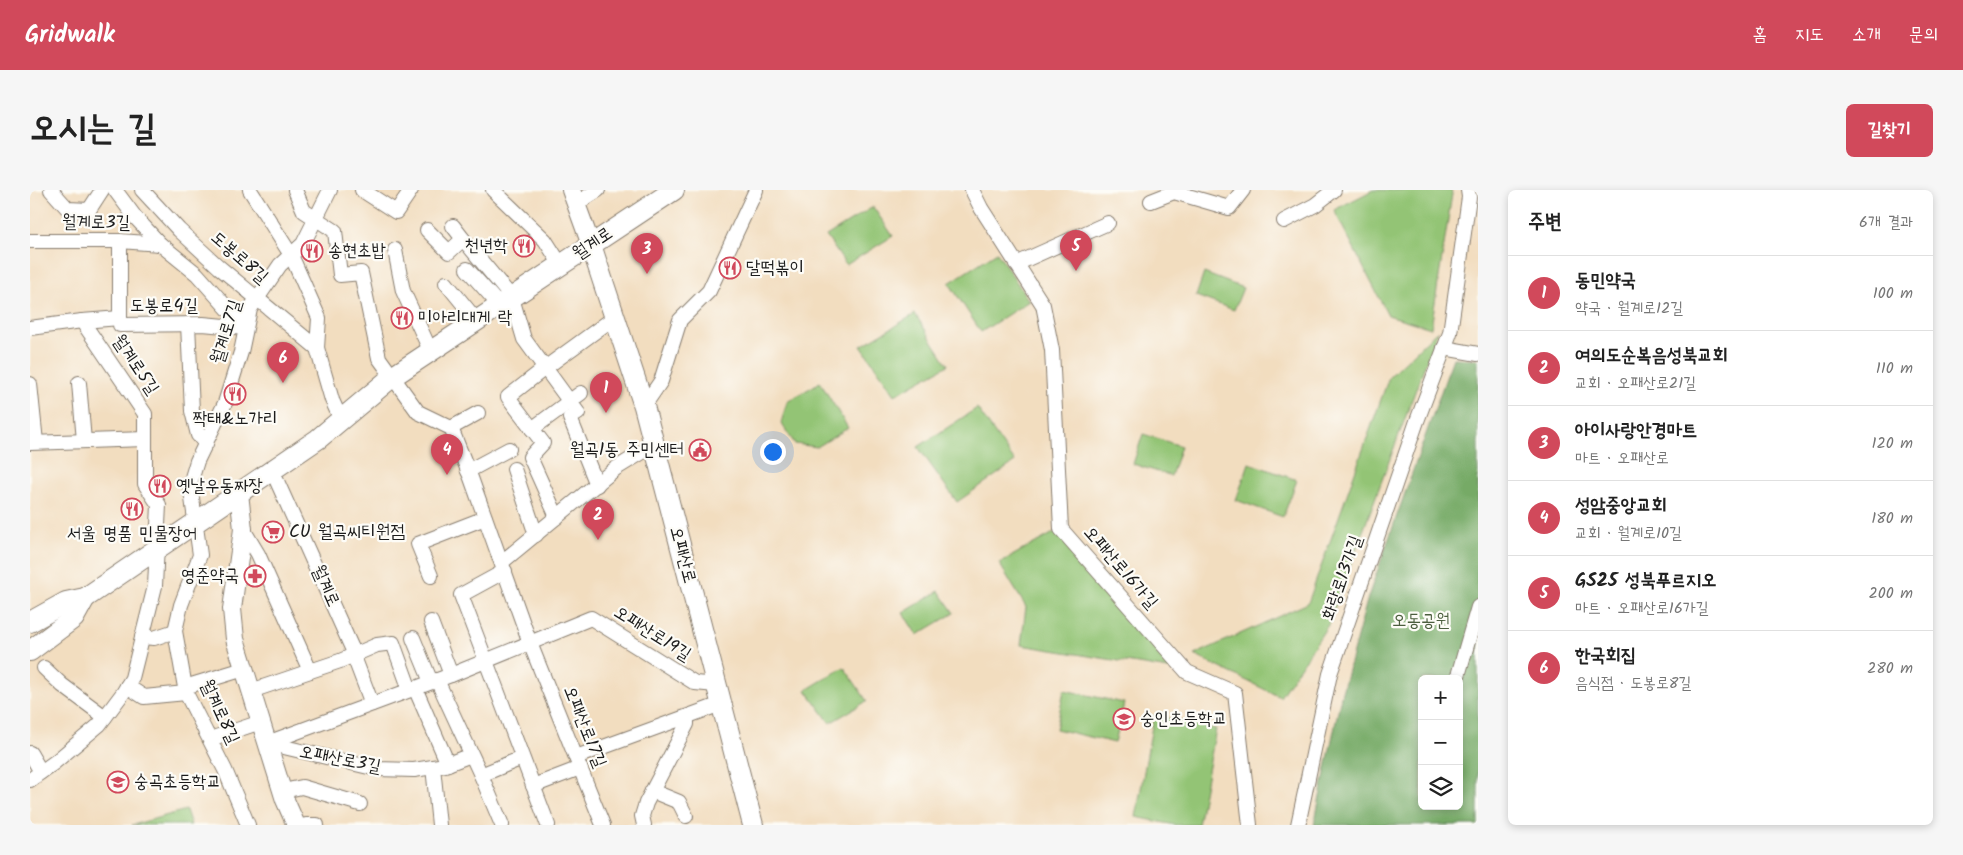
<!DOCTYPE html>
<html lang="ko">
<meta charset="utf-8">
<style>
body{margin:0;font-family:Kalam,"Poor Story",sans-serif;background:#f6f6f6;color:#222}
.controls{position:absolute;right:15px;bottom:15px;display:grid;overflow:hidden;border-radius:8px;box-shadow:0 2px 8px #0003}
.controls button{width:45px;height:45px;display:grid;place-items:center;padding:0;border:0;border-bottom:1px solid #e0e0e0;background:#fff;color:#222;font:25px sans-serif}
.you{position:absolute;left:742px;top:261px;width:18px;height:18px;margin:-12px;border:4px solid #fff;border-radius:50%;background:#1a73e8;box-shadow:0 0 0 8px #1a73e833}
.badge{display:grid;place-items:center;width:32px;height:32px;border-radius:50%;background:#d1495b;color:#fff;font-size:16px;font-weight:700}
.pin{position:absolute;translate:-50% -41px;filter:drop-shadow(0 1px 2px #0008)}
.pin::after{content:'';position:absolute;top:26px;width:18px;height:15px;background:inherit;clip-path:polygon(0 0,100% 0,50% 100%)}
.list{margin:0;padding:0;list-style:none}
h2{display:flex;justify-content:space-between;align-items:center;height:65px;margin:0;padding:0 20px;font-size:21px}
h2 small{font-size:16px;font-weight:400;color:#767676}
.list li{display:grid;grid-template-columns:32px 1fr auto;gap:15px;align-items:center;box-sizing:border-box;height:75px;padding:0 20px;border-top:1px solid #e0e0e0}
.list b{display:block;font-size:19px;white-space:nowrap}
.list p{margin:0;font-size:16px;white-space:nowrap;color:#767676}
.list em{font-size:16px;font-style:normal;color:#767676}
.icon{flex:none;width:28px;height:28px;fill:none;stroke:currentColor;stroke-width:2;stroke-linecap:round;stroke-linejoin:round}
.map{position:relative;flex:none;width:1448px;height:635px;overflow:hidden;border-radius:8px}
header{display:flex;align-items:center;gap:30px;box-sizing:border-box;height:70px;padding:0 25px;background:#d1495b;color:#fff}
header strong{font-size:24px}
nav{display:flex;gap:28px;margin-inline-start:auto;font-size:18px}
.intro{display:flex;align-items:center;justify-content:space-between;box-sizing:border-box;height:120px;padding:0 30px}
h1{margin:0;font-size:35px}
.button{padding:12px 22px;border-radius:8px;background:#d1495b;color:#fff;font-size:18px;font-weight:700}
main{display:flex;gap:30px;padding:0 30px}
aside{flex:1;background:#fff;border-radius:8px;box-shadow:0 2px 8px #0003}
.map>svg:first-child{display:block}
.green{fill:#93c474;stroke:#587048}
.forest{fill:#76aa66;stroke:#496341;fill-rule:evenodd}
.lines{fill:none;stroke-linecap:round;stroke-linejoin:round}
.minor-casing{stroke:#877c6e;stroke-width:16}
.tertiary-casing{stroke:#877c6e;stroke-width:20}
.secondary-casing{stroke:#877c6e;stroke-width:22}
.minor{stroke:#fff;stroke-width:14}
.tertiary{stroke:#fff;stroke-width:18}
.secondary{stroke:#fff;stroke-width:20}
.labels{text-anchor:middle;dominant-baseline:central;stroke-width:4.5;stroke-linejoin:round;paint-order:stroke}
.street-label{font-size:18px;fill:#1c1c1c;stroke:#fdfcf7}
.poi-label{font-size:18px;fill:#1c1c1c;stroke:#fdfcf7;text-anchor:start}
.park-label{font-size:18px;fill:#4c5f3f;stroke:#fdfcf7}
</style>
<header>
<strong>Gridwalk</strong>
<nav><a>홈</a><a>지도</a><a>소개</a><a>문의</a></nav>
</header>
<div class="intro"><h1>오시는 길</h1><a class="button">길찾기</a></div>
<main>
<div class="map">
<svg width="1448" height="635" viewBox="0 0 1448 635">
<rect width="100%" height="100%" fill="#fdfcf7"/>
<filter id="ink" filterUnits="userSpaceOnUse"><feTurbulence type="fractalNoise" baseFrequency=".02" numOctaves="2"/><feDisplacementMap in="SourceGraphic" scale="10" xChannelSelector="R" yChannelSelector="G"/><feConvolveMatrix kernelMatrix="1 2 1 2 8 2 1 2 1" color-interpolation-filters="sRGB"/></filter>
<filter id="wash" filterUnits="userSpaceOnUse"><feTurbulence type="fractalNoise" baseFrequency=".0096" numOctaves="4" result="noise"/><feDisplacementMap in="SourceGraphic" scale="20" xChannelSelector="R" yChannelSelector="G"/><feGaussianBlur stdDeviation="1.12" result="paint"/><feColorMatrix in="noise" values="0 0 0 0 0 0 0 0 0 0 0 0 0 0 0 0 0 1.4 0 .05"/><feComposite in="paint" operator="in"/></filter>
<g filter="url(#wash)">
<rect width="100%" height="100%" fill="#f2ddbf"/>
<g class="green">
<polygon points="1343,0 1421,0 1422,4 1401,138 1358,125 1304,20"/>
<polygon points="843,17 863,46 816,75 796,46"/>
<polygon points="967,62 999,111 951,142 919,93"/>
<polygon points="1174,83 1213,98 1204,120 1166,106"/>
<polygon points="885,124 918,175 865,205 831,156"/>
<polygon points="1408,140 1298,435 1250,507 1164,465 1278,413 1359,187"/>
<polygon points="790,192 818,238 787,257 765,254 751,233 757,212"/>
<polygon points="947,218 985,272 927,312 888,257"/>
<polygon points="1113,244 1151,256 1141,286 1103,274"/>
<polygon points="1219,273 1267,290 1253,327 1206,310"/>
<polygon points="1031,339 1157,482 991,455 996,417 969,373"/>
<polygon points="909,401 924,423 887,445 873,423"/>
<polygon points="814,477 837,511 800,533 776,500"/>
<polygon points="1034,500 1094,513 1085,553 1026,539"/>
<polygon points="1124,525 1186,539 1168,635 1145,635 1106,627"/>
<polygon points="156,620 161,635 102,635"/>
</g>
<path class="forest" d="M1423 168 1448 169V635H1284L1312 502 1338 407ZM1392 489H1429V616H1392Z"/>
</g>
<g filter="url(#ink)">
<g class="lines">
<g class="minor-casing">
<g id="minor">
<polyline points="21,0 38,19 59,20 72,0"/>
<polyline points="85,0 105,27 130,54 167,84 215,138"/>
<polyline points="112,0 149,40 189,77 287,158 302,210 311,230"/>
<polyline points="220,0 261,65 289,128 287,158"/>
<polyline points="265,0 274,21 305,41 310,85 331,83 349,168 388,222 421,238 441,288 500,453 573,635"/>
<polyline points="332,0 366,22 381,0"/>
<polyline points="463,0 515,50 531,75"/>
<polyline points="942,0 951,18 1013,115 1022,160 1031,339 1157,482 1205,503 1220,635"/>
<polyline points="1121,11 1144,2 1199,18 1213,0"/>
<polyline points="546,14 568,0"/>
<polyline points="1254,31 1285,15 1304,0"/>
<polyline points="423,36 433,49"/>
<polyline points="397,40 419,62 433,49 482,108 494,149 548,223 540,228 567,295"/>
<polyline points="0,51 90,51 130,54"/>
<polyline points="90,51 90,135 173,134 215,138"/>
<polyline points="365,60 373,101 401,162"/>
<polyline points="986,74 1078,33"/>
<polyline points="437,79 470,116"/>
<polyline points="416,93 447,131"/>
<polyline points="158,134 162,221 168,245 176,254"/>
<polyline points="0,138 52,131 90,128"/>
<polyline points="1414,158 1448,164"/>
<polyline points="49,193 54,251"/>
<polyline points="0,194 6,252"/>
<polyline points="614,216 631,191 650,130 679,101 726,0"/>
<polyline points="421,238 448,223"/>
<polyline points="502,239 551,203"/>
<polyline points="0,253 115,249"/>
<polyline points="484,279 506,345"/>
<polyline points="242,280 325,465 326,472 342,514"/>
<polyline points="438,281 479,259"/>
<polyline points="527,327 500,267 513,253 478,207 515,178 585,127"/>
<polyline points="213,339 228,364 280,481"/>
<polyline points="472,372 585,279 624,255"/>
<polyline points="475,381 431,405 518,635"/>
<polyline points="401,386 388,354 455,328"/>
<polyline points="401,432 421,485"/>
<polyline points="112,447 124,448 145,441"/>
<polyline points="383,448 401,492"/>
<polyline points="14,478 32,495 75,527"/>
<polyline points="1427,489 1448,417"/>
<polyline points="407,490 451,585 472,635"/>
<polyline points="97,496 114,507 156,503"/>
<polyline points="155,497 214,479"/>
<polyline points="385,498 418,574"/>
<polyline points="221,501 310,471 347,455 363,453 380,500"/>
<polyline points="180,549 231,532"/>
<polyline points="237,553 421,485 561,428 665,493 686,495"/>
<polyline points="237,553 347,579 384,580 403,577 415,575 441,565"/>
<polyline points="0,563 11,582"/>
<polyline points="546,567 691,514"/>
<polyline points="403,577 409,635"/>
<polyline points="451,585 492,568"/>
<polyline points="0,590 25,572 69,535 93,503 102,488 125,396 129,315 115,294 115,224 52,131"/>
<polyline points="503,596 550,578"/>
<polyline points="253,601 272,597 330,614"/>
<polyline points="622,601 649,612 656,626"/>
<polyline points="218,635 195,580 156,503 145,441 151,415 170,365 160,294 167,271 195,213 211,162 220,119 250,75 273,54 300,0"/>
<polyline points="276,635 287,635"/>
<polyline points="614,635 612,626 616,613 657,534 657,527"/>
<polyline points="1268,635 1300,484 1387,231 1420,143 1439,7 1438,0"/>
</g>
</g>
<g class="tertiary-casing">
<g id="tertiary">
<polyline points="541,0 561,55"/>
<polyline points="209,303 213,339 202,419 205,449 255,610 266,635"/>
</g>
</g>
<g class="secondary-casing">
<g id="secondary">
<polyline points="561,55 614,216 723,635"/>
<polyline points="0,432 36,412 55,408 288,249 362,187 644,0"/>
<polyline points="0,461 44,428 55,408"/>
</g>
</g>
<use href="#minor" class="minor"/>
<use href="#tertiary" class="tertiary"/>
<use href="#secondary" class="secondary"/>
</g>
</g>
<defs>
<g id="restaurant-ring" transform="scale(1.125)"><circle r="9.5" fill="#fdfcf7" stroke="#d1495b" stroke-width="1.5"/><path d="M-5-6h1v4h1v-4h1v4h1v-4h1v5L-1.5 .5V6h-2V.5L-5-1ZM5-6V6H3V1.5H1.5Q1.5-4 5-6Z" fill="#d1495b"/></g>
<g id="civic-ring" transform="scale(1.125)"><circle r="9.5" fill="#fdfcf7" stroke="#d1495b" stroke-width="1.5"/><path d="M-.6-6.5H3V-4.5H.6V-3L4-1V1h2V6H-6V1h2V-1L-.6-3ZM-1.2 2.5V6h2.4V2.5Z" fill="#d1495b"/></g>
<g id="supermarket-ring" transform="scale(1.125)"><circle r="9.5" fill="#fdfcf7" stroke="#d1495b" stroke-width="1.5"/><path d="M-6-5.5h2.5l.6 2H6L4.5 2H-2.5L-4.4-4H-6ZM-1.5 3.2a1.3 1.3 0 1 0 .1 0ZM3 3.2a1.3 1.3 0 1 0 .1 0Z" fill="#d1495b"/></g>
<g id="pharmacy-ring" transform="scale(1.125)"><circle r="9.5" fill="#fdfcf7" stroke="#d1495b" stroke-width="1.5"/><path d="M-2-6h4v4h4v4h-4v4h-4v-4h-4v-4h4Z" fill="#d1495b"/></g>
<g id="school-ring" transform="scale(1.125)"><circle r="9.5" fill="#fdfcf7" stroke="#d1495b" stroke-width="1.5"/><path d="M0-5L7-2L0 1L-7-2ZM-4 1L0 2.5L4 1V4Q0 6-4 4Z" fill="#d1495b"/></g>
</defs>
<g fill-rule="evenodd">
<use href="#restaurant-ring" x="494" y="56"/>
<use href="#restaurant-ring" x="282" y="61"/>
<use href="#restaurant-ring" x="700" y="78"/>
<use href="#restaurant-ring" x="372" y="128"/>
<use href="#restaurant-ring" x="205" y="204"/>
<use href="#civic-ring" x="670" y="260"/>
<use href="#restaurant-ring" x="130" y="296"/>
<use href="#restaurant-ring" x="102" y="319"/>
<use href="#supermarket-ring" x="243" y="342"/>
<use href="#pharmacy-ring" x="225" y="386"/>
<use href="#school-ring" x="1094" y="529"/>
<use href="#school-ring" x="88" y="592"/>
</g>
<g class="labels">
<g class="street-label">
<text transform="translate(66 33) rotate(1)">월계로3길</text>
<text transform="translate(563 54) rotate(-34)">월계로</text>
<text transform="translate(209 68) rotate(41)">도봉로8길</text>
<text x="134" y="116">도봉로4길</text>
<text transform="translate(197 142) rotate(-73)">월계로7길</text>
<text transform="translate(105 175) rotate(56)">월계로5길</text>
<text transform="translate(652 365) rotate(75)">오패산로</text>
<text transform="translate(1090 378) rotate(49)">오패산로16가길</text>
<text transform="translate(1313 388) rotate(-71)">화랑로13가길</text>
<text transform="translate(295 396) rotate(66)">월계로</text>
<text transform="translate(622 444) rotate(32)">오패산로19길</text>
<text transform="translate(189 522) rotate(65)">월계로8길</text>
<text transform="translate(554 537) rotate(68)">오패산로17길</text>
<text transform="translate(310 570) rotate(11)">오패산로3길</text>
</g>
<g class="poi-label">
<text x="478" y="56" text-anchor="end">천년학</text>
<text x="298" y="61">송현초밥</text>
<text x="716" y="78">달떡볶이</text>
<text x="388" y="128">미아리대게 락</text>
<text x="205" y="229" text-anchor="middle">짝태&amp;노가리</text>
<text x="654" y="260" text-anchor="end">월곡1동 주민센터</text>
<text x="146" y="296">옛날우동짜장</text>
<text x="259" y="342">CU 월곡씨티원점</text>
<text x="102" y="344" text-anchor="middle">서울 명품 민물장어</text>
<text x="209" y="386" text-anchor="end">영준약국</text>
<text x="1110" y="529">숭인초등학교</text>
<text x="104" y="592">숭곡초등학교</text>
</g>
<g class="park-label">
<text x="1391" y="431">오동공원</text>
</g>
</g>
</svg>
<div class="controls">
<button>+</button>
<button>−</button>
<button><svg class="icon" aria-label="layers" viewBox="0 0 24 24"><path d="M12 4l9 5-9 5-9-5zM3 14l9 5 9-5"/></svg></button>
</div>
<div class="you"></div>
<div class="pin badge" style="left:576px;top:223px">1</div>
<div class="pin badge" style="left:568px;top:350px">2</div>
<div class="pin badge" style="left:617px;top:84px">3</div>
<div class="pin badge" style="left:417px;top:285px">4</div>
<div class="pin badge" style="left:1046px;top:81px">5</div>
<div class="pin badge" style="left:253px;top:193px">6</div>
</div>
<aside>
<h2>주변<small>6개 결과</small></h2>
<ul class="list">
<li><span class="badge">1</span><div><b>동민약국</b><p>약국 · 월계로12길</p></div><em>100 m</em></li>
<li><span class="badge">2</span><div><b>여의도순복음성북교회</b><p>교회 · 오패산로21길</p></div><em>110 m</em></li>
<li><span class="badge">3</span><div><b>아이사랑안경마트</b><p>마트 · 오패산로</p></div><em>120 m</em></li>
<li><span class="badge">4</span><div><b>성암중앙교회</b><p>교회 · 월계로10길</p></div><em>180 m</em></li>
<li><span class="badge">5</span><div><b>GS25 성북푸르지오</b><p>마트 · 오패산로16가길</p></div><em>200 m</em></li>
<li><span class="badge">6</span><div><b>한국회집</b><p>음식점 · 도봉로8길</p></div><em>280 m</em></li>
</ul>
</aside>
</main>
